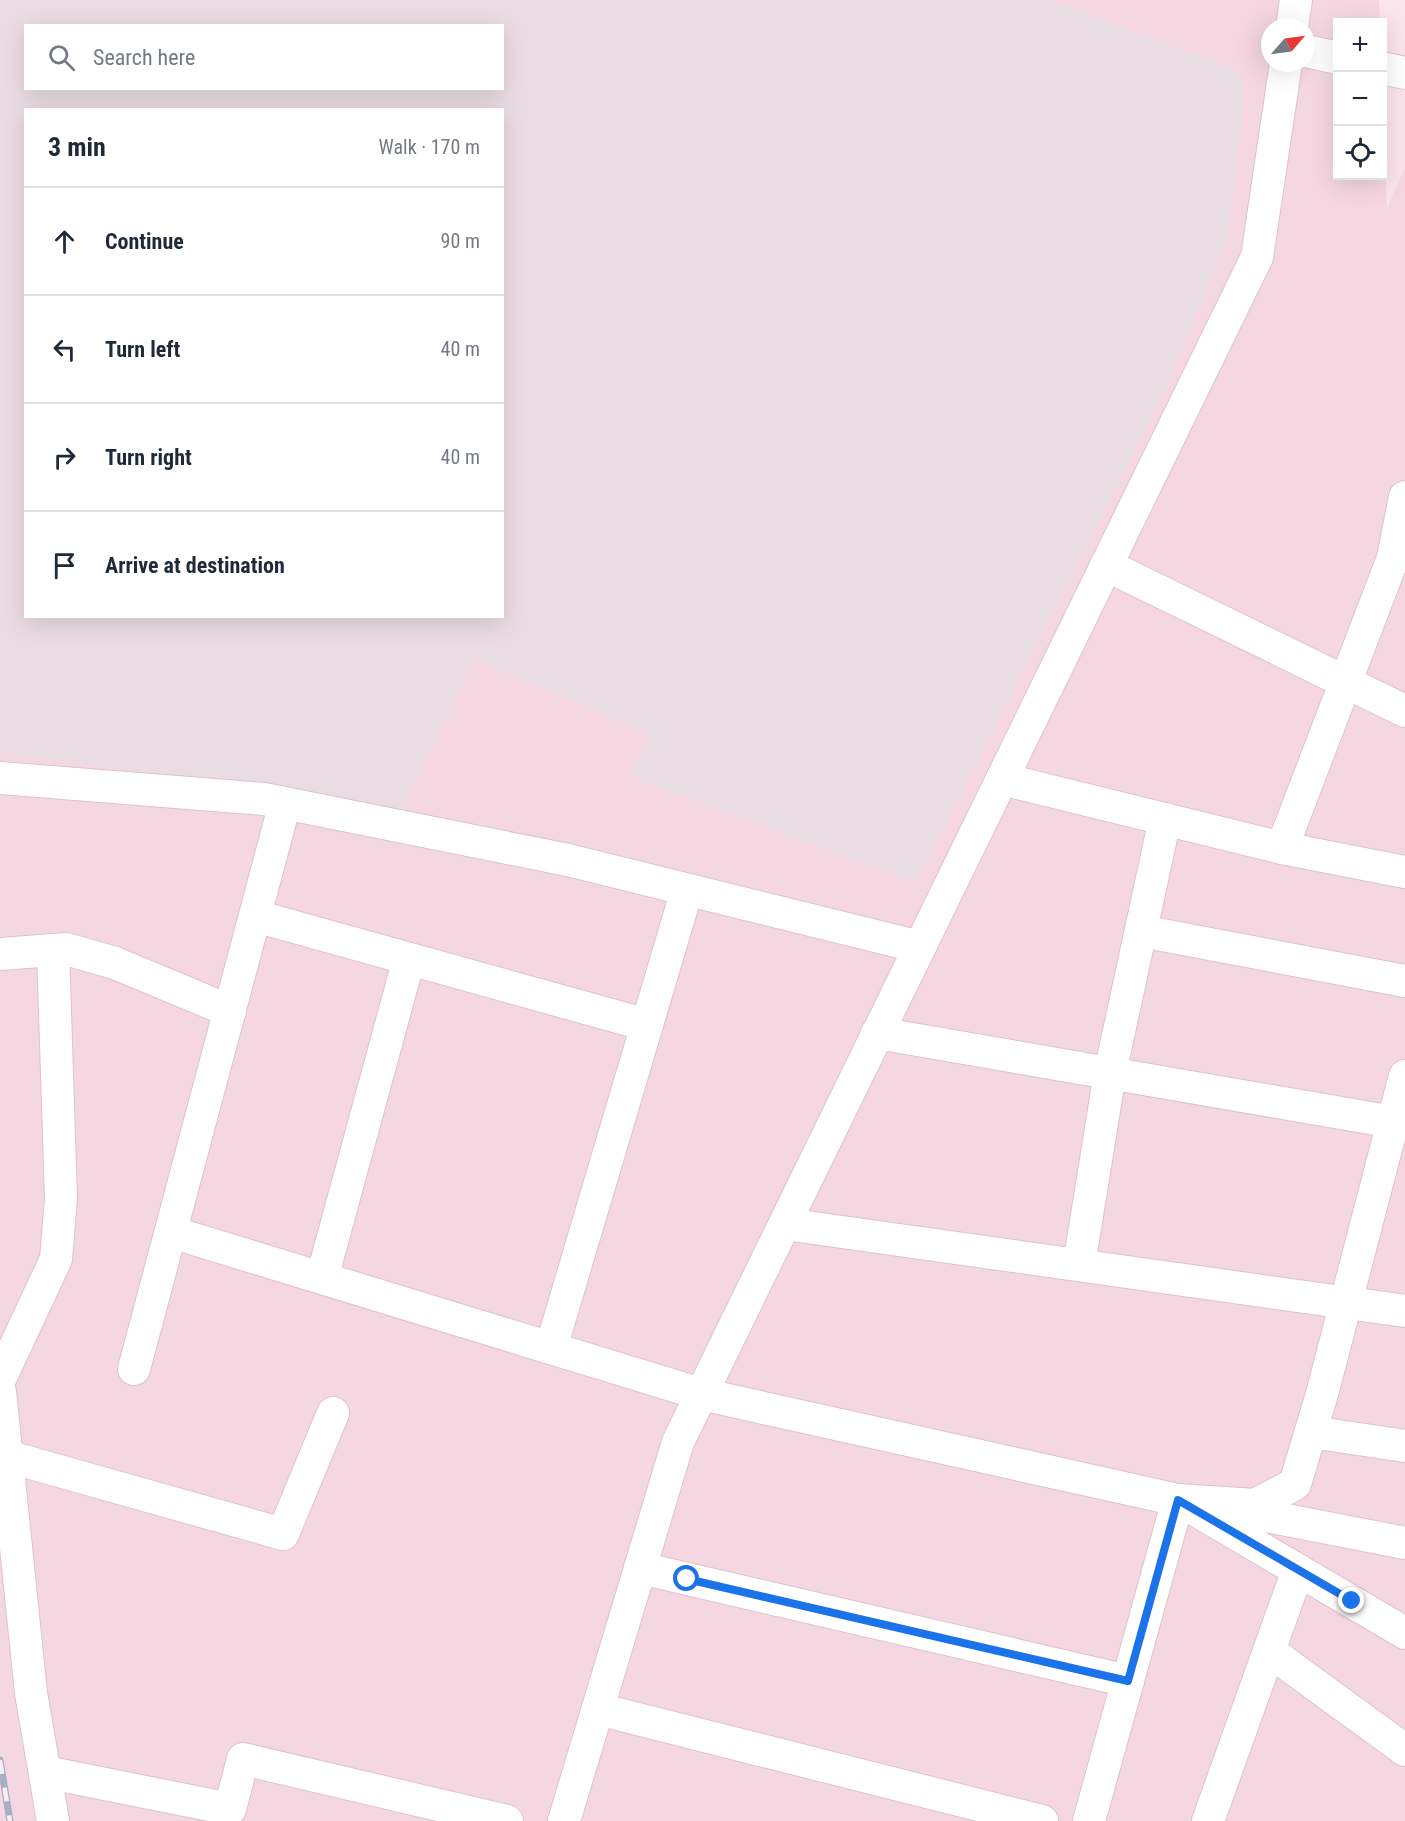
<!DOCTYPE html>
<meta charset="utf-8">
<style>
body{margin:0;font-family:"Roboto Condensed",sans-serif;background:#f2f2f3;color:#1f2937}
.controls{position:absolute;right:18px;top:18px;display:grid;overflow:hidden;border-radius:0px;box-shadow:0 6px 24px #0002}
.controls button{width:54px;height:54px;display:grid;place-items:center;padding:0;border:0;border-bottom:2px solid #e0e1e3;background:#fff;color:#1f2937;font:30px sans-serif}
.compass{position:absolute;left:1261px;top:18px;width:54px;height:54px;border-radius:50%;background:#fff;box-shadow:0 6px 24px #0002;rotate:62deg}
.stop{position:absolute;width:18px;height:18px;margin:-14px;border:4px solid #1a73e8;border-radius:50%;background:#fff}
.stop.end{background:#1a73e8;border-color:#fff;box-shadow:0 2px 6px #0008}
.list{margin:0;padding:0;list-style:none}
h2{display:flex;justify-content:space-between;align-items:center;height:78px;margin:0;padding:0 24px;font-size:26px}
h2 small{font-size:20px;font-weight:400;color:#747a83}
.list li{display:grid;grid-template-columns:39px 1fr auto;gap:18px;align-items:center;box-sizing:border-box;height:108px;padding:0 24px;border-top:2px solid #e0e1e3}
.list b{display:block;font-size:22px;white-space:nowrap}
.list em{font-size:20px;font-style:normal;color:#747a83}
.icon{flex:none;width:33px;height:33px;fill:none;stroke:currentColor;stroke-width:2;stroke-linecap:round;stroke-linejoin:round}
.map{position:relative;flex:none;width:1405px;height:1821px;overflow:hidden}
.search{position:absolute;background:#fff;box-shadow:0 6px 24px #0002;left:24px;top:24px;width:480px;height:66px;display:flex;align-items:center;gap:15px;box-sizing:border-box;padding:0 21px;border-radius:0px;color:#747a83;font-size:22px}
.panel{position:absolute;background:#fff;box-shadow:0 6px 24px #0002;left:24px;top:108px;width:480px;height:510px;border-radius:0px}
.map>svg:first-child{display:block}
.residential{fill:#f5d7e2;fill-rule:evenodd}
.industrial{fill:#e9dce2;fill-rule:evenodd}
.lines{fill:none;stroke-linecap:round;stroke-linejoin:round}
.minor-casing{stroke:#e0c1d0;stroke-width:34}
.minor{stroke:#fff;stroke-width:32}
.rail-casing{stroke:#a4b1c5;stroke-width:7}
.rail{stroke:#feebf2;stroke-width:4.5;stroke-dasharray:14;stroke-linecap:butt}
.route{stroke:#1a73e8;stroke-width:8}
</style>
<div class="map">
<svg width="1405" height="1821" viewBox="0 0 1405 1821">
<rect width="100%" height="100%" fill="#fbe5ed"/>
<path class="residential" d="M0 0H1379L1380 22H1338V176H1382L1383 95 1387 208 1405 168V1821H0ZM26 26H502V88H26ZM1270 27H1306V63H1270ZM26 110H502V616H26Z"/>
<path class="industrial" d="M0 0H1051L1242 72 1244 106 1227 238 1168 385 916 883 629 776 650 734 474 659 402 811 0 752ZM26 26H502V88H26ZM26 110H502V616H26Z"/>
<g class="lines">
<g class="minor-casing">
<g id="minor">
<polyline points="1292,27 1296,0"/>
<polyline points="1306,51 1338,58"/>
<polyline points="1382,68 1405,73"/>
<polyline points="1106,565 1405,711"/>
<polyline points="0,778 264,799 568,860 920,947"/>
<polyline points="1002,779 1282,848 1405,872"/>
<polyline points="1282,848 1393,558 1405,497"/>
<polyline points="255,916 647,1025"/>
<polyline points="1141,931 1405,981"/>
<polyline points="0,954 66,949 115,963 230,1011"/>
<polyline points="877,1033 1393,1122"/>
<polyline points="785,1224 1405,1311"/>
<polyline points="171,1232 701,1394 1178,1500 1255,1505 1295,1484 1322,1394 1405,1076"/>
<polyline points="1079,1265 1110,1073 1165,819"/>
<polyline points="322,1278 409,959"/>
<polyline points="551,1348 687,890"/>
<polyline points="134,1369 285,803"/>
<polyline points="0,1379 56,1259 61,1198 53,950"/>
<polyline points="0,1392 31,1693 53,1821"/>
<polyline points="1311,1432 1405,1446"/>
<polyline points="6,1456 283,1534 333,1413"/>
<polyline points="1187,1505 1405,1633"/>
<polyline points="1235,1510 1405,1543"/>
<polyline points="640,1568 1128,1681"/>
<polyline points="1269,1651 1405,1750"/>
<polyline points="598,1709 1042,1821"/>
<polyline points="45,1772 230,1809 243,1759 507,1821"/>
<polyline points="564,1821 678,1442 1257,257 1286,63"/>
<polyline points="1089,1821 1178,1500"/>
<polyline points="1208,1821 1298,1570"/>
</g>
</g>
<use href="#minor" class="minor"/>
<g class="rail-casing">
<polyline id="rail" points="0,1760 10,1821"/>
</g>
<use href="#rail" class="rail"/>
</g>
<g class="lines">
<polyline class="route" points="687,1579 1128,1681 1178,1500 1352,1601"/>
</g>
</svg>
<div class="controls">
<button>+</button>
<button>−</button>
<button><svg class="icon" aria-label="locate" viewBox="0 0 24 24"><circle cx="12" cy="12" r="6"/><path d="M12 2v4M12 18v4M2 12h4M18 12h4"/></svg></button>
</div>
<svg class="compass" viewBox="-18 -18 36 36"><path d="M0-13l5 13h-10z" fill="#e53935"/><path d="M0 13l5-13h-10z" fill="#747a83"/></svg>
<div class="stop" style="left:687px;top:1579px"></div>
<div class="stop end" style="left:1352px;top:1601px"></div>
<div class="search"><svg class="icon" aria-label="search" viewBox="0 0 24 24"><circle cx="10" cy="10" r="6"/><path d="M15 15l6 6"/></svg>Search here</div>
<section class="panel">
<h2>3 min<small>Walk · 170 m</small></h2>
<ul class="list">
<li><svg class="icon" aria-label="ahead" viewBox="0 0 24 24"><path d="M12 20V5M6 11l6-6 6 6"/></svg><div><b>Continue</b></div><em>90 m</em></li>
<li><svg class="icon" aria-label="left" viewBox="0 0 24 24"><path d="M17 20v-9H6M10 6l-5 5 5 5"/></svg><div><b>Turn left</b></div><em>40 m</em></li>
<li><svg class="icon" aria-label="right" viewBox="0 0 24 24"><path d="M7 20v-9h11M14 6l5 5-5 5"/></svg><div><b>Turn right</b></div><em>40 m</em></li>
<li><svg class="icon" aria-label="arrive" viewBox="0 0 24 24"><path d="M6 21V4h12l-3 4 3 4H6"/></svg><div><b>Arrive at destination</b></div></li>
</ul>
</section>
</div>
